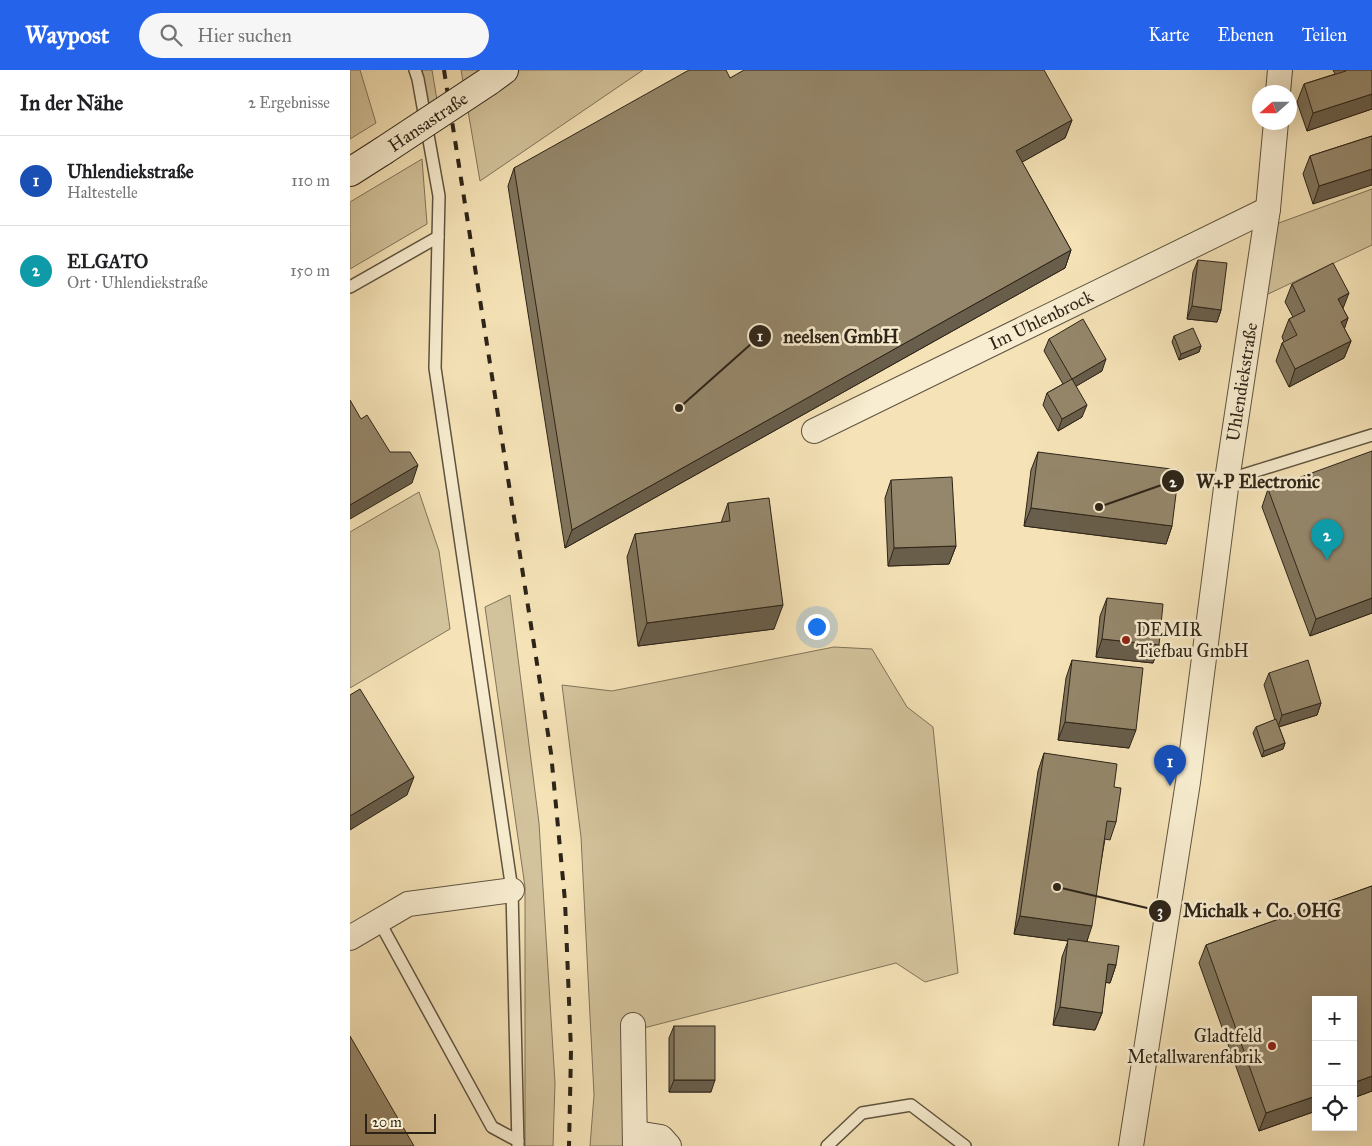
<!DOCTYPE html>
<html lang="de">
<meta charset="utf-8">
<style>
body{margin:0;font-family:"IM FELL Great Primer",serif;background:#f6f6f6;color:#202124}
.controls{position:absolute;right:15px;bottom:15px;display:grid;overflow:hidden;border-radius:0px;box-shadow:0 5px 20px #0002}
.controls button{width:45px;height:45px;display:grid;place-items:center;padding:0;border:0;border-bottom:1px solid #e0e0e0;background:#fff;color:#202124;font:25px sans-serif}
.compass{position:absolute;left:902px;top:15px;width:45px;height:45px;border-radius:50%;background:#fff;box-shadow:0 5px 20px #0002;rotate:249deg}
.scale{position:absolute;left:15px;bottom:12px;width:71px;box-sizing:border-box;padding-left:5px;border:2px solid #2d2418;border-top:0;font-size:14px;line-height:18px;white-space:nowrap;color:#2d2418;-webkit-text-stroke:4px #f8edd0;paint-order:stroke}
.you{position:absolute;left:466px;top:556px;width:18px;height:18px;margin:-12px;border:4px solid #fff;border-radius:50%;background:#1a73e8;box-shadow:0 0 0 8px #1a73e833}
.badge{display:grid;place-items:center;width:32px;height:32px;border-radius:50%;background:#2563eb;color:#fff;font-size:16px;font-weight:700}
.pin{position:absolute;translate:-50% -41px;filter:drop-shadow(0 1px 2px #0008)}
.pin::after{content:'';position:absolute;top:26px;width:18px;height:15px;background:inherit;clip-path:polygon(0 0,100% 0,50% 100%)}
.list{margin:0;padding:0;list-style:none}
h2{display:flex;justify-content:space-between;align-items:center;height:65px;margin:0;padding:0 20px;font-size:21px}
h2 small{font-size:16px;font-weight:400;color:#757577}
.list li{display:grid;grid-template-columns:32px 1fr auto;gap:15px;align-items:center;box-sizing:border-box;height:90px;padding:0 20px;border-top:1px solid #e0e0e0}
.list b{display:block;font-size:19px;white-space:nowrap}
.list p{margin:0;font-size:16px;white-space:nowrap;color:#757577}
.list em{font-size:16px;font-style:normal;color:#757577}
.icon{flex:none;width:28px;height:28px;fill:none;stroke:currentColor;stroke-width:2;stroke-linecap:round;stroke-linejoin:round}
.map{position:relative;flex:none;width:1022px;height:1076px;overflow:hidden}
header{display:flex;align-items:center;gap:30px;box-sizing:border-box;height:70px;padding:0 25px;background:#2563eb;color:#fff}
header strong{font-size:24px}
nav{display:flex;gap:28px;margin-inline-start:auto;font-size:18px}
.search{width:350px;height:45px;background:#f6f6f6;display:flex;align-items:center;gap:12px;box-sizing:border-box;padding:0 18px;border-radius:28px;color:#757577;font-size:19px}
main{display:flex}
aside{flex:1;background:#fff}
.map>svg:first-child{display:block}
.green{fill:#d3c39c;stroke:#80745a}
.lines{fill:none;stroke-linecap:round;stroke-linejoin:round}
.service-casing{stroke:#5f5440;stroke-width:14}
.minor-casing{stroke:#5f5440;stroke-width:26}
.secondary-casing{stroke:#2d2418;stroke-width:30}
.service{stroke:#f8edd0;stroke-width:11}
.minor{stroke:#f8edd0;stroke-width:24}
.secondary{stroke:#f8edd0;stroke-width:28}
.rail{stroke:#2d2418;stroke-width:4;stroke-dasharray:9 9;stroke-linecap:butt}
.secondary-bridge-casing{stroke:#2d2418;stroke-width:30;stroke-linecap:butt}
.secondary-bridge{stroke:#f8edd0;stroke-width:28}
.wall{fill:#80745c;stroke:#2d2418}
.shaded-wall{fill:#685e4b;stroke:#2d2418}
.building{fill:#95876b;stroke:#2d2418}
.poi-dot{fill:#8f2418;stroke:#f8edd0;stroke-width:2}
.labels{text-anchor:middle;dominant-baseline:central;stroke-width:5;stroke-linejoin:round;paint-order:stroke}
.street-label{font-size:18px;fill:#2d2418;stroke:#f8edd0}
.poi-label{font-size:18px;fill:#2d2418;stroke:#f8edd0;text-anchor:start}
.leader{fill:none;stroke:#2d2418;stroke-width:2}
.callout-dot{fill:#2d2418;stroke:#f8edd0;stroke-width:2}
.mark-label{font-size:15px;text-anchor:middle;font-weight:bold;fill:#fff}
.callout-label{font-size:19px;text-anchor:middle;font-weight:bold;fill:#2d2418;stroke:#f8edd0;stroke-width:5;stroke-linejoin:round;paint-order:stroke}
</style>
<header>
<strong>Waypost</strong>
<div class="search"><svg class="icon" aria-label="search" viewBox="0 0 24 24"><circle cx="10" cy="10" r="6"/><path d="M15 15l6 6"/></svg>Hier suchen</div>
<nav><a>Karte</a><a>Ebenen</a><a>Teilen</a></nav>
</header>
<main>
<aside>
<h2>In der Nähe<small>2 Ergebnisse</small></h2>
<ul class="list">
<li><span class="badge" style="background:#1a4fb4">1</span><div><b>Uhlendiekstraße</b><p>Haltestelle</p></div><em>110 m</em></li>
<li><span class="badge" style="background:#0f9aa8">2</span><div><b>ELGATO</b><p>Ort · Uhlendiekstraße</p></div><em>150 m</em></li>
</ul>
</aside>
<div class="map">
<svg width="1022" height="1076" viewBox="0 0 1022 1076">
<rect width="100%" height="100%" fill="#f5e3b7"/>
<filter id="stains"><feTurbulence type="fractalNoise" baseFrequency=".004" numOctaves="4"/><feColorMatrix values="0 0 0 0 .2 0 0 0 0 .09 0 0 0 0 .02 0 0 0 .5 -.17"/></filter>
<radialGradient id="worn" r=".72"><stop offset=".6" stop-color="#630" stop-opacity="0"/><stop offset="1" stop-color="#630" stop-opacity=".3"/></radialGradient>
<g class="green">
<polygon points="0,0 10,0 26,53 0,69"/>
<polygon points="72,0 82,0 89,42 81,48"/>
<polygon points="111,0 293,0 130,111"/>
<polygon points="72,89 77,154 0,199 0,132"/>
<polygon points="1022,119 1022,175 916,225 926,154"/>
<polygon points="69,422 89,481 100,559 0,618 0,462"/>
<polygon points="160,525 189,753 205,1013 203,1076 175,1076 175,817 135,537"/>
<polygon points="484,577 522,579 557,637 583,657 608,903 575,912 546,893 286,960 285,1076 240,1076 244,1025 231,767 212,615 262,621"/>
</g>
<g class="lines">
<g class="service-casing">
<g id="service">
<polyline points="65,0 68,9 89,126 85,298 162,820 168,1076"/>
<polyline points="0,217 88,167"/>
<polyline points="877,410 1022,365"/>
<polyline points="29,851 142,1057 168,1071"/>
<polyline points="477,1076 512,1043 561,1035 615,1076"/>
</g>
</g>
<g class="minor-casing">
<g id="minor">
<polyline points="928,22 930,0"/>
<polyline points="464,361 918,139"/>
<polyline points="0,868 58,834 162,820"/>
<polyline points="283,955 285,1076"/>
<polyline points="286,1063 311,1067 319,1076"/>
<polyline points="781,1076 838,712 877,410 918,139 926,52"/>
</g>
</g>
<g class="secondary-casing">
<g id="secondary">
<polyline points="139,11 154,0"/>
<polyline points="0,102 33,81"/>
</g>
</g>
<use href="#service" class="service"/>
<use href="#minor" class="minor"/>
<use href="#secondary" class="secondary"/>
<polyline class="rail" points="94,0 201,683 215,831 221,981 219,1076"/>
<g class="secondary-bridge-casing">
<polyline id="secondary-bridge" points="33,81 139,11"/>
</g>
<use href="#secondary-bridge" class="secondary-bridge"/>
</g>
<g class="wall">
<polygon points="983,0 1022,0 1022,39 957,61 947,32 954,14 985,4"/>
<polygon points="380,8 722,50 715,68 672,92 721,180 715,198 215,478 158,116 164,98"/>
<polygon points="1022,66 963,134 953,104 960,86"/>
<polygon points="848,190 871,240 867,252 837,249 843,202"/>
<polygon points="942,214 993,239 998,248 994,258 1001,271 994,288 939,317 926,291 932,273 934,272 932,267 939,249 943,247 935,232"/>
<polygon points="824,266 851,276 849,282 829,290 822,272"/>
<polygon points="699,269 752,301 726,316 732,347 708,361 693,335 697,323 713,314 694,281"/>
<polygon points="688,382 822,456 816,474 674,456 681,400"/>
<polygon points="541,410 606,476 599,494 538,496 535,428"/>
<polygon points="918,419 1022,543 960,566 912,437"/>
<polygon points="378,433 424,559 288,576 277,487 285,464 371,453"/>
<polygon points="757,528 809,575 803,593 746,587 750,546"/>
<polygon points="722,590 779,678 708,670 716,608"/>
<polygon points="919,603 971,633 967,645 929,657 935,673 933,679 912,687 903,663 906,657 925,650 914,615"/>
<polygon points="694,683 764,717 766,752 760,770 755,769 737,872 766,895 760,913 755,912 752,943 745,960 703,955 712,887 718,871 664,864 688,701"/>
<polygon points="1022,816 1022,1021 1003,1028 1003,930 966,930 966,1041 909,1061 849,893 856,875"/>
<polygon points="324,956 361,1022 319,1022 319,968"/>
</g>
<g class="shaded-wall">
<polygon points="1022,24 1022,39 957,61 963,43"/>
<polygon points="722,50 715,68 660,99 666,81"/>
<polygon points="1022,99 1022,115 963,134 969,116"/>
<polygon points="721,180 715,198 215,478 222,460"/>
<polygon points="999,223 992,241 988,229"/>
<polygon points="842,236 871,240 867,252 837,249"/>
<polygon points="998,248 992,266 991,252"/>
<polygon points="1001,271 994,288 939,317 945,299"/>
<polygon points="851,276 849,282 829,290 831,284"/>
<polygon points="756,289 752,301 718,321 722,309"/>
<polygon points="737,335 732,347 708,361 712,349"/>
<polygon points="68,395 62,413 0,449 0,435"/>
<polygon points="681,438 822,456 816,474 674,456"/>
<polygon points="606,476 599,494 538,496 544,478"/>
<polygon points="1022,528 1022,543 960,566 966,549"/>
<polygon points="433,535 424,559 288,576 297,553"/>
<polygon points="752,569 809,575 803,593 746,587"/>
<polygon points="971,633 967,645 928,657 932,645"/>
<polygon points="715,652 786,660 779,678 708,670"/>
<polygon points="935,673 933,679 912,687 914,681"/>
<polygon points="64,707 57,725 0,760 0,746"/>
<polygon points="670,846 742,856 736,874 718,869 718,871 664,864"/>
<polygon points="758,894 766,895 760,913 751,912"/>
<polygon points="710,937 752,943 745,960 703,955"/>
<polygon points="1022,1006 1022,1021 1003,1028 1003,1013"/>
<polygon points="324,1010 365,1010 361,1022 319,1022"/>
<polygon points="966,1026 966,1041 909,1061 916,1043"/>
</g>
<g class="building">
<polygon points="339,0 376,0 380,8 394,0 694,0 722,50 666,81 721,180 222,460 164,98"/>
<polygon points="996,0 1022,0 1022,24 963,43 954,14 996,1"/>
<polygon points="1022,66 1022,99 969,116 960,86"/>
<polygon points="848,190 877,193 871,240 842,236"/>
<polygon points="983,193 999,223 988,229 998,248 991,252 1001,271 945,299 932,273 947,265 939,249 955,241 942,214"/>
<polygon points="733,249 756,289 722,309 699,269"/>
<polygon points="843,258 851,276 831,284 824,266"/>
<polygon points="722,309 737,335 712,349 697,323"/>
<polygon points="0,330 11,349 17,345 40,382 60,382 68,395 0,435"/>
<polygon points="1022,381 1022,528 966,549 918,419"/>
<polygon points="688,382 829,400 822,456 681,438"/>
<polygon points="602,407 606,476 544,478 541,410"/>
<polygon points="419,428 433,535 297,553 285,464 380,451 378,433"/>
<polygon points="757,528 813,534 809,575 752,569"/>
<polygon points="722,590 793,598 786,660 715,652"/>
<polygon points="958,590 971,633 932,645 919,603"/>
<polygon points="10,619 64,707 0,746 0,625"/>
<polygon points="926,649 935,673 914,681 906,657"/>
<polygon points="694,683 767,694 764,717 771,718 766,752 757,751 742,856 670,846"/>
<polygon points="1022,816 1022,1006 1003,1013 1003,930 966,930 966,1026 916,1043 856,875"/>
<polygon points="718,869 769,876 766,895 758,894 752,943 710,937"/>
<rect x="324" y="956" width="41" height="54"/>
<polygon points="0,966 64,1076 0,1076"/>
</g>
<g class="poi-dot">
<circle cx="776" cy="570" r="5"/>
<circle cx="922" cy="976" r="5"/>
</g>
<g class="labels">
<g class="street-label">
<text transform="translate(78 52) rotate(-34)">Hansastraße</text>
<text transform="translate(691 250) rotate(-26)">Im Uhlenbrock</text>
<text transform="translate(892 312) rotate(-81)">Uhlendiekstraße</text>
</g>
<g class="poi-label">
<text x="786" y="560">DEMIR<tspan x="786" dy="21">Tiefbau GmbH</tspan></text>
<text x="912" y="966" text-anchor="end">Gladtfeld<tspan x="912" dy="21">Metallwarenfabrik</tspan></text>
</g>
</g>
<path class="leader" d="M329 338L410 266M749 437L823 411M707 817L810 841"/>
<g class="callout-dot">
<circle cx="329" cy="338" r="5"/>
<circle cx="749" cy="437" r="5"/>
<circle cx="707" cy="817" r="5"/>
<circle cx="410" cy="266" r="12"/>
<circle cx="823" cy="411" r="12"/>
<circle cx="810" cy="841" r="12"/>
</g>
<g class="mark-label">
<text x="410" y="271">1</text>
<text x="823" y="417">2</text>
<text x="810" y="846">3</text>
</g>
<g class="callout-label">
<text x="491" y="273">neelsen GmbH</text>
<text x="908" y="418">W+P Electronic</text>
<text x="912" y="847">Michalk + Co. OHG</text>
</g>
<rect width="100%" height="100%" filter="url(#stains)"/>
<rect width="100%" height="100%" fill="url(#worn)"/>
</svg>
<div class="controls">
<button>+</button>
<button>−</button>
<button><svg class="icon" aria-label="locate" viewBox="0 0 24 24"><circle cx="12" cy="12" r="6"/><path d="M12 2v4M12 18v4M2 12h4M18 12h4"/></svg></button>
</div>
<svg class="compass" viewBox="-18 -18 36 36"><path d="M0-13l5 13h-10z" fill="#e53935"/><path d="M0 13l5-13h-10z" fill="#757577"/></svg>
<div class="scale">20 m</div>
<div class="you"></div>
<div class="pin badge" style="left:820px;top:716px;background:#1a4fb4">1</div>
<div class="pin badge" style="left:977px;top:490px;background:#0f9aa8">2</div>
</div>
</main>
